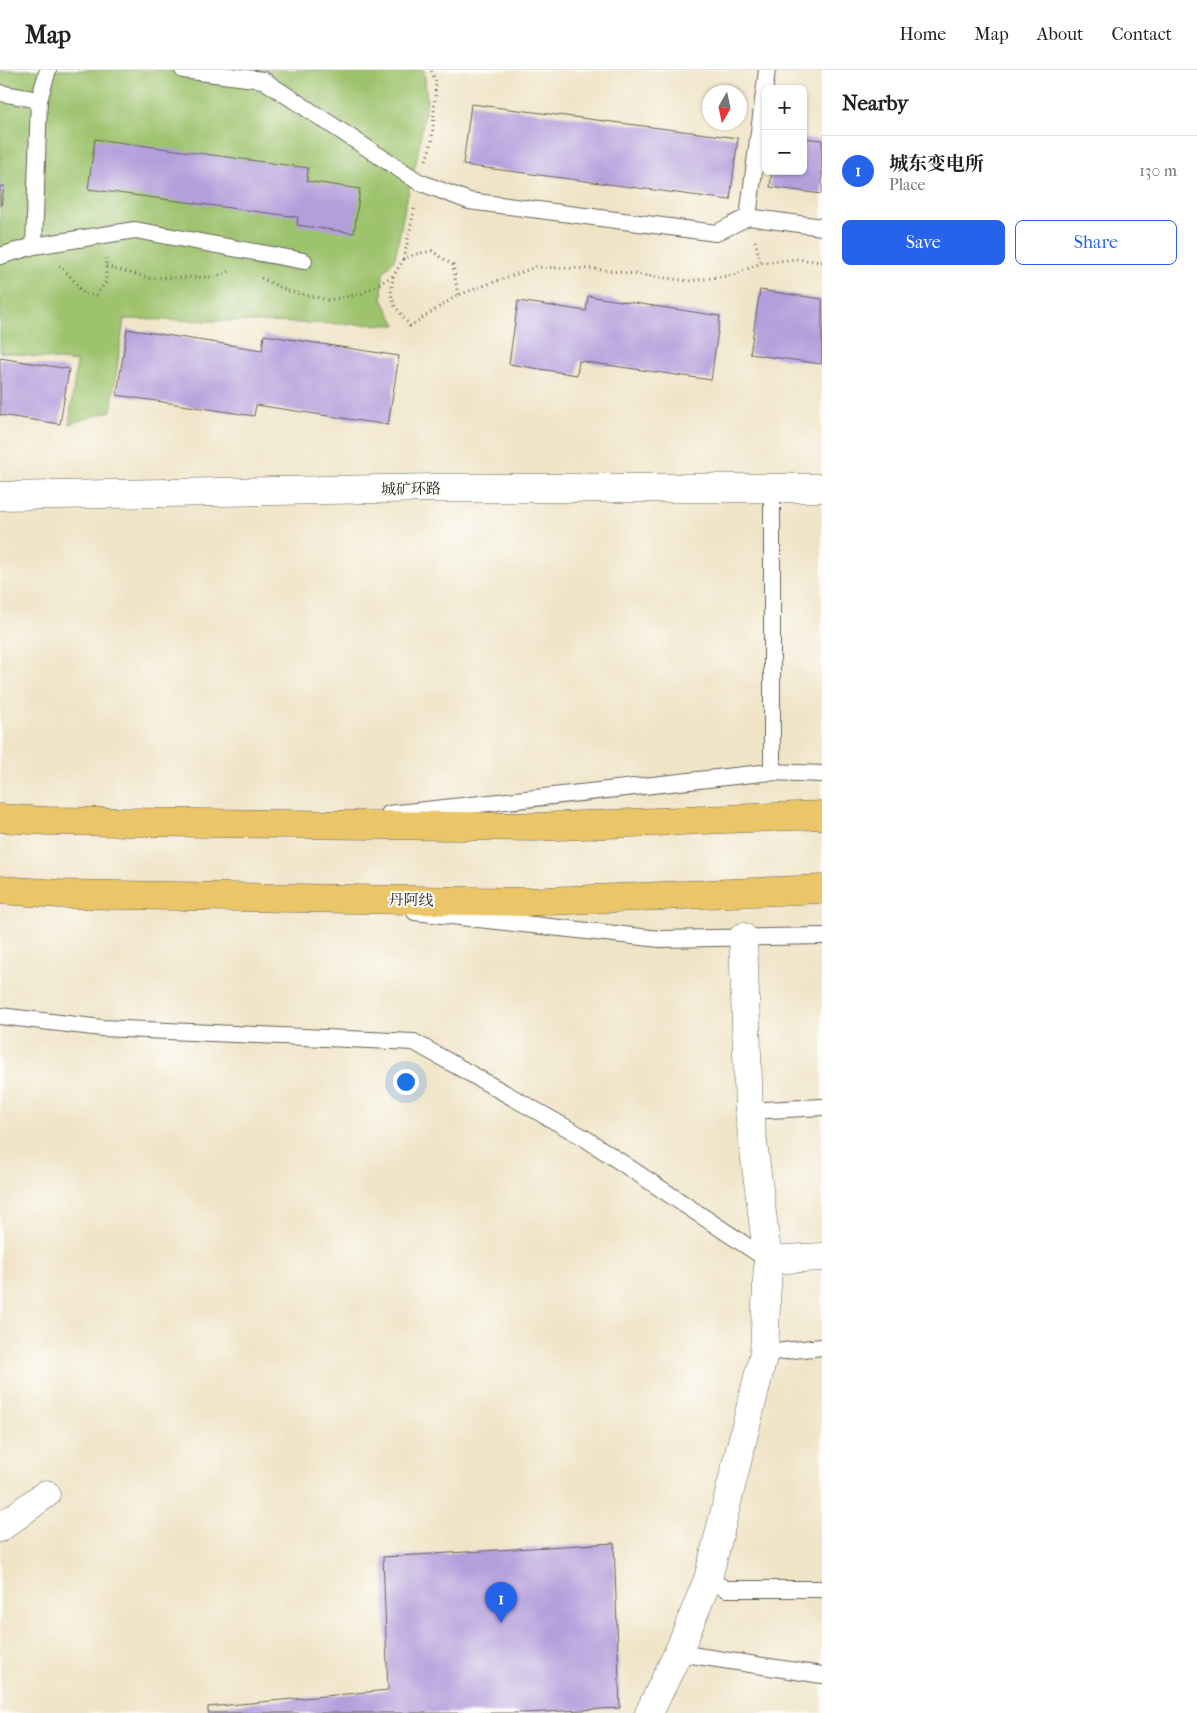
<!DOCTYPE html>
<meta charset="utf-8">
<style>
body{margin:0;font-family:"IM FELL French Canon","Noto Serif SC",serif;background:#f6f6f6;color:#202124}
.controls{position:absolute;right:15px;top:15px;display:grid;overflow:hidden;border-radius:8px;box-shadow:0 1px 4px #0004}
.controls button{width:45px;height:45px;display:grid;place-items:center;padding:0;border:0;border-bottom:1px solid #e0e0e0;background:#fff;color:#202124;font:25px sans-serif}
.compass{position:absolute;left:702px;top:15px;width:45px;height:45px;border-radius:50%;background:#fff;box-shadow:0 1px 4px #0004;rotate:189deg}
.you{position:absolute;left:405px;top:1011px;width:18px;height:18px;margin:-12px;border:4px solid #fff;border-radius:50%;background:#1a73e8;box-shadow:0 0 0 8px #1a73e833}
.badge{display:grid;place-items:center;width:32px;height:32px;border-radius:50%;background:#2563eb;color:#fff;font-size:16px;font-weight:700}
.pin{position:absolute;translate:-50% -41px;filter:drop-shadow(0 1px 2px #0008)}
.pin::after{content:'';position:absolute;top:26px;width:18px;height:15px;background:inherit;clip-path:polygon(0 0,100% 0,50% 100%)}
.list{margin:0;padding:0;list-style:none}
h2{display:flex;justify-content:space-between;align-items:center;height:65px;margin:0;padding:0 20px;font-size:21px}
h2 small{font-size:16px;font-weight:400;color:#757577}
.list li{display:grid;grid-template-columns:32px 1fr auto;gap:15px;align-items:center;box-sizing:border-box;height:70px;padding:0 20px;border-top:1px solid #e0e0e0}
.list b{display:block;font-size:19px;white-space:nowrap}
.list p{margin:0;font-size:16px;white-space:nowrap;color:#757577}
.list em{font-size:16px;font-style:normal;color:#757577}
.actions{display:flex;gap:10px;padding:15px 20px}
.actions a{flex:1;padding:11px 0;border:1px solid #2563eb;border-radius:8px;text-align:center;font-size:18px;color:#2563eb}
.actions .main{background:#2563eb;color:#fff}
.map{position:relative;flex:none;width:822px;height:1643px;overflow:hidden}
header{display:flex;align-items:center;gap:30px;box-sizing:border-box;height:70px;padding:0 25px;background:#fff;border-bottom:1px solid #e0e0e0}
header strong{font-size:24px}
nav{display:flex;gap:28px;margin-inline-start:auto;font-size:18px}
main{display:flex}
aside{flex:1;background:#fff}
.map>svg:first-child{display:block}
.green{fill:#9dc36d;stroke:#5c7044}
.building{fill:#b49edc}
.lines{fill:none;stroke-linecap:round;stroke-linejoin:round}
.service-casing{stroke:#666258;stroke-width:18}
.minor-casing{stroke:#666258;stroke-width:29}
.tertiary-casing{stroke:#666258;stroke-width:29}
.trunk-casing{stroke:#666258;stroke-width:29}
.path{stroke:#666258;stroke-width:3;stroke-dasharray:1 4;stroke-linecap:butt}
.service{stroke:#fff;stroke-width:16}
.minor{stroke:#fff;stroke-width:28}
.tertiary{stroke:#fff;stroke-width:28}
.trunk{stroke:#ebc669;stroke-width:28}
.labels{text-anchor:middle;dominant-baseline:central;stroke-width:4;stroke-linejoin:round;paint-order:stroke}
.street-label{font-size:15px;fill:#1c1c1c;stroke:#fdfcf7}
</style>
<header>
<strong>Map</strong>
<nav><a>Home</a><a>Map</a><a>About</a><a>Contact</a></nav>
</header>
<main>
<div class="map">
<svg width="822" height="1643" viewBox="0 0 822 1643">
<rect width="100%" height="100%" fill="#fdfcf7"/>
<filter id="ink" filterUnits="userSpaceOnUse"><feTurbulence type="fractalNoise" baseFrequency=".02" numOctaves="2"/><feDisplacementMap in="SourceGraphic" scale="10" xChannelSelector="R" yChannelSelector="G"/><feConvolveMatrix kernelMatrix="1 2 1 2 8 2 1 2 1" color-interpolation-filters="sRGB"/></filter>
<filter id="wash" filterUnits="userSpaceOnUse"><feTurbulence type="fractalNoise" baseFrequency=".0096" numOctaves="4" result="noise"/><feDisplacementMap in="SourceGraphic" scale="20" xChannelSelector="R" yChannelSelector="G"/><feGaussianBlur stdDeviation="1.12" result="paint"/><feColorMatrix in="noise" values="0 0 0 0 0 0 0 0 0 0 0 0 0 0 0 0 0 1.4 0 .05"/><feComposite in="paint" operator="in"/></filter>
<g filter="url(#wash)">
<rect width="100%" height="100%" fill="#f0e4c7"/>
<polygon class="green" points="0,0 424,0 427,30 417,88 405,137 395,188 383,203 382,229 396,255 124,249 111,341 69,354 77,292 0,282"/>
<g id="blocks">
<g class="building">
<polygon points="471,34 738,68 730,130 463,95"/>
<polygon points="803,68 822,70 822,124 770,117 772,101 803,101"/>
<polygon points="95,69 308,98 307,111 360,119 354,163 297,155 298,147 88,119"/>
<polygon points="0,116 4,116 1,136 0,136"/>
<polygon points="760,220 822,229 822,294 750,284"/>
<polygon points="588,226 720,246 711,310 579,291 577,305 509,294 518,231 586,241"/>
<polygon points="127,259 262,280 264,265 399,286 388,355 256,335 254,346 117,325"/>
<polygon points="0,288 69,299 60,354 0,345"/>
<polygon points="614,1473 620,1638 526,1643 208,1643 208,1637 388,1620 383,1487"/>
</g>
</g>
</g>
<g filter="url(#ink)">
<use href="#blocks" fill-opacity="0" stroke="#666258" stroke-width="1"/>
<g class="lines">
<g class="service-casing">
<g id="service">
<polyline points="183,0 263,10 419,112 469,131 716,163 748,147 822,157"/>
<polyline points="0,23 39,30"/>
<polyline points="748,147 767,0"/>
<polyline points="34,176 39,30 48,0"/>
<polyline points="0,186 34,176 135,160 304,191"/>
<polyline points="772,418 772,702"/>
<polyline points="389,744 771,702 822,704"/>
<polyline points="415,842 660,869 822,866"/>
<polyline points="0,946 102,958 414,972 583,1067 768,1190"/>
<polyline points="749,1041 822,1037"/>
<polyline points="764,1283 822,1277"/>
<polyline points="708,1509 726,1519 822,1519"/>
<polyline points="678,1583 822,1605"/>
</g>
</g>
<g class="minor-casing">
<g id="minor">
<polyline points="768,1190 822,1187"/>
<polyline points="0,1458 46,1424"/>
<polyline points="649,1643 678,1583 708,1509 764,1283 768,1190 749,1041 743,867"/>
</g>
</g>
<g class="tertiary-casing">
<polyline id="tertiary" points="0,426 436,418 822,418"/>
</g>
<g class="trunk-casing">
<g id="trunk">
<polyline points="0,748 47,751 535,757 822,745"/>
<polyline points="0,820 60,824 524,832 822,819"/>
</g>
</g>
<g class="path">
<polyline points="426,90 432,72 436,12 431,0"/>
<polyline points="755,171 761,193"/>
<polyline points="404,189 415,135"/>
<path d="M59 196C67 200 78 217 85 225H96L106 212V188"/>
<polyline points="106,196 149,208 215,207 230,201"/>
<polyline points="393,206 391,224 395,236 410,256 458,225 536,197 596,199 688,211 734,205 761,193 796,189 822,192"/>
<polyline points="261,208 288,221 328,230 361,224 393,206 404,189 416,184 432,181 453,195 458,225"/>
</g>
<use href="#service" class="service"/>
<use href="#minor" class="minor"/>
<use href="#tertiary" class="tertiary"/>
<use href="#trunk" class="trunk"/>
</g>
</g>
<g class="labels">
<g class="street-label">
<text transform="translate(411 419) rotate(-1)">城矿环路</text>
<text transform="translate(411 830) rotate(1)">丹阿线</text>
</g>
</g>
</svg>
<div class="controls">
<button>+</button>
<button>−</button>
</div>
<svg class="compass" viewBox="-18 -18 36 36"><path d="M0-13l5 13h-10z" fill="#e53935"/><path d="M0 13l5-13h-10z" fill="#757577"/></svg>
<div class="you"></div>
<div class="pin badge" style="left:501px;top:1553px">1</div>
</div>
<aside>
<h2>Nearby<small></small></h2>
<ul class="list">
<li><span class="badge">1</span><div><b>城东变电所</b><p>Place</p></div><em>130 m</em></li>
</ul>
<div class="actions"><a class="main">Save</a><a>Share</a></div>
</aside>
</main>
